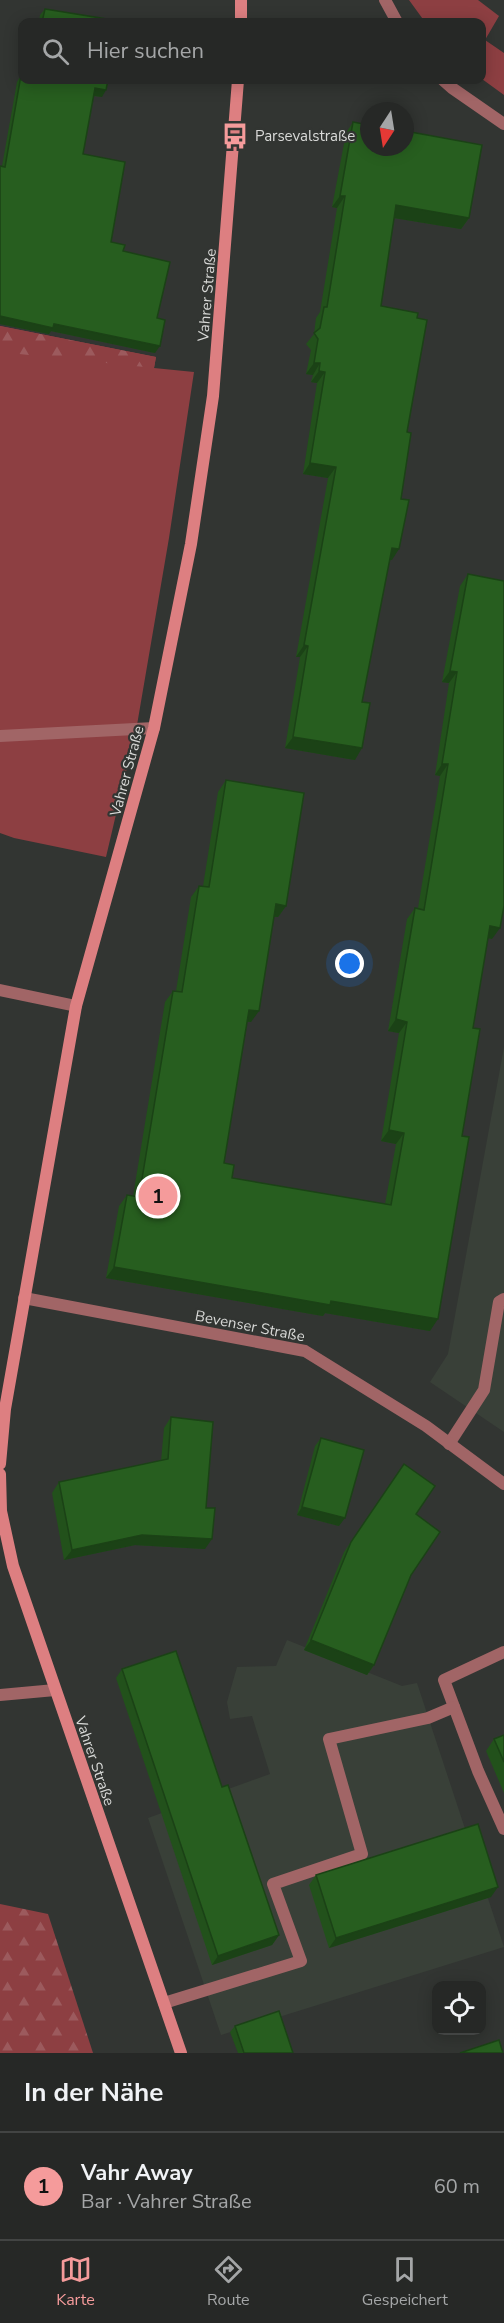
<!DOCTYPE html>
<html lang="de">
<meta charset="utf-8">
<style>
body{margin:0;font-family:"Nunito Sans",sans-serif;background:#2e302e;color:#f1f3f6}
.controls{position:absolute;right:18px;bottom:18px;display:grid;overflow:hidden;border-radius:12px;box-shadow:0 3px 15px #0003}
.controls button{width:54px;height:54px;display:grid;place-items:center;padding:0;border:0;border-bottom:2px solid #424443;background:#262826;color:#f1f3f6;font:30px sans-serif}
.compass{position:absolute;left:360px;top:102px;width:54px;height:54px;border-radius:50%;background:#262826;box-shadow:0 3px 15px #0003;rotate:192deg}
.you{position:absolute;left:350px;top:964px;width:21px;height:21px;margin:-15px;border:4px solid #fff;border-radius:50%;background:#1a73e8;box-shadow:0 0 0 9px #1a73e833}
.badge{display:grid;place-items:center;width:39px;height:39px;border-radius:50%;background:#f59b9b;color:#111;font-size:20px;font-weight:700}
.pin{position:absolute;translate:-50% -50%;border:3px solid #fff;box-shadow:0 2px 6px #0006}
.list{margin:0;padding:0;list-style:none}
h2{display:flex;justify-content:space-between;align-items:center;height:78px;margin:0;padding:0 24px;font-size:26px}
h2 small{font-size:20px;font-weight:400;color:#a4a6a7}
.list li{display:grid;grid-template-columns:39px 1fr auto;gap:18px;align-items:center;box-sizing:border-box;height:108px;padding:0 24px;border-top:2px solid #424443}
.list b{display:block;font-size:22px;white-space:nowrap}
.list p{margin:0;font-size:20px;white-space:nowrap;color:#a4a6a7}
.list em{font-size:20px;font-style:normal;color:#a4a6a7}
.icon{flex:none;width:33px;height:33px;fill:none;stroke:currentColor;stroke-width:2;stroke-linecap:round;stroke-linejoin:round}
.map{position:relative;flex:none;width:504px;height:2053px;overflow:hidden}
.search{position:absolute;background:#262826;box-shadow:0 3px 15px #0003;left:18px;right:18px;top:18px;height:66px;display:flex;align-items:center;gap:15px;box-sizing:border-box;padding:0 21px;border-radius:12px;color:#a4a6a7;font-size:22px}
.sheet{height:186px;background:#262826}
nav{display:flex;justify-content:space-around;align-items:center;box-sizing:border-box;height:84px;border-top:2px solid #424443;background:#262826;font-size:16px;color:#a4a6a7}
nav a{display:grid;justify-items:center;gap:3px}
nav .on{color:#f59b9b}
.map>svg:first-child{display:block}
.built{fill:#394038}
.green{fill:#8d3f42}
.forest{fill:url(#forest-firs)}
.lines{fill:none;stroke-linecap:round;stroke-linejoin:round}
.lane{stroke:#a16566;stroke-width:12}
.street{stroke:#a16566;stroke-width:12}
.secondary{stroke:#dd7f81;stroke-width:12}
.wall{fill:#22511b}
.shaded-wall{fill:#1b4216}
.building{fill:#275e1f;stroke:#1b4216;stroke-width:1.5}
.labels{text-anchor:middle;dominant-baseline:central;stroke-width:4.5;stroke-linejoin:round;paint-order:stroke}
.poi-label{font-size:15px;fill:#d8d9d7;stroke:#323532;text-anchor:start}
.street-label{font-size:15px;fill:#d8d9d7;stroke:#323532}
</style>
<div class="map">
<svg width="504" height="2053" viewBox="0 0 504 2053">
<defs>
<pattern id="forest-firs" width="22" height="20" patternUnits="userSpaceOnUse" patternTransform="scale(1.5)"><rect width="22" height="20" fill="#8d3f42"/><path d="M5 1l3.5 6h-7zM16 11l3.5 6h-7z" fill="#9c5a5d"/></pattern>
</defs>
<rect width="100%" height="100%" fill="#323532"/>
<g class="built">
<polygon points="504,1047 504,1432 430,1382 448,1354"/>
<polygon points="287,1640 402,1686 417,1683 504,1947 221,2035 148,1818 270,1774 252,1716 230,1719 227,1702 237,1667 276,1666"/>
</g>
<g class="green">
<polygon points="409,0 478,0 499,16 485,40 504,53 504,95 482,79 482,22 425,22"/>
<polygon points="0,326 156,357 154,368 194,372 169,538 137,725 106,857 14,838 0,833"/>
</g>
<g class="forest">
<polygon points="0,326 156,357 154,368 0,352"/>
<polygon points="0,1904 48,1914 93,2053 0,2053"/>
</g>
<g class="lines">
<g class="lane">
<polyline points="0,736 154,728"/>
<polyline points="0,990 76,1006"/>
<polyline points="449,1444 484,1390 499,1302 504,1299"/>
<polyline points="504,1652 444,1680 478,1771 504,1829"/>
<polyline points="0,1695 55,1690"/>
<polyline points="164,2003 301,1961 273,1884 362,1854 329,1739 428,1718 454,1707"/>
</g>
<g class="street">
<polyline points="385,0 397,22"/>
<polyline points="443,80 452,88 504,124"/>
<polyline points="24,1298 305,1351 426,1426 504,1484"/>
</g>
<g class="secondary">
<polyline points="241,22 241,0"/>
<polyline points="0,1464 5,1409 76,1006 154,728 191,544 213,396 238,80"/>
<polyline points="0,1474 1,1511 13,1566 181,2053"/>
</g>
</g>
<g class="wall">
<polygon points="45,9 119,22 39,22 40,15"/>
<polygon points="21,75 102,97 93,96 83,154 111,242 123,251 157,318 155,353 51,331 49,334 0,324 0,166 2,166 17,82"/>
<polygon points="353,122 469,218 461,229 394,218 381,306 407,432 392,560 389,560 362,702 355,760 285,748 300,657 296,657 328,478 303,474 317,383 311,382 313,375 306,374 311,350 306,344 314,334 316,318 320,312 337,208 332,207 346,133"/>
<polygon points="468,574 492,939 488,938 473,1028 430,1331 325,1313 323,1316 106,1278 119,1206 127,1195 133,1196 165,1002 173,991 176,991 191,897 199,886 203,886 218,792 226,780 286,906 278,917 274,917 251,1022 247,1022 224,1163 232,1178 385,1204 396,1144 381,1141 399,1033 388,1031 407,919 415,908 418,908 440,776 435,775 449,683 442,682 460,586"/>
<polygon points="171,1417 206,1508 205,1549 135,1545 64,1560 52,1493 59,1482 161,1461 164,1428"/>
<polygon points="321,1438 339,1526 297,1515 315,1446"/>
<polygon points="404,1464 416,1514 374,1665 367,1675 304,1650 344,1552"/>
<polygon points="122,1669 222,1787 279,1935 272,1945 212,1965 116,1678"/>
<polygon points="504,1735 504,1793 486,1751 494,1739"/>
<polygon points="316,1875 491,1897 329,1948 309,1885"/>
<polygon points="235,2026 293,2053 238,2053 230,2032"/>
</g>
<g class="shaded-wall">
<polygon points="95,88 106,90 102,97 90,95"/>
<polygon points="340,196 345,196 337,208 332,207"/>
<polygon points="396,205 469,218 461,229 388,217"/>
<polygon points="0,316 54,324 160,346 155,353 51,331 49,334 0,324"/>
<polygon points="314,363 320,363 313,375 306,374"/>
<polygon points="319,371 325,372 317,383 311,382"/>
<polygon points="310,463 336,467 328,478 303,474"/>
<polygon points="392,548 399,549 392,560 384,559"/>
<polygon points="304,645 308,646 300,657 296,657"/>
<polygon points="450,671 457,672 449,683 442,682"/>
<polygon points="293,737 362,748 355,760 285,748"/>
<polygon points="442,764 448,764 440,776 435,775"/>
<polygon points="276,904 286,906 278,917 268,916"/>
<polygon points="490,926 500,928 492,939 483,937"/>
<polygon points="249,1010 259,1011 251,1022 241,1021"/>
<polygon points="396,1019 407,1022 399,1033 388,1031"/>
<polygon points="389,1130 404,1133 396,1144 381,1141"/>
<polygon points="114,1267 331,1301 438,1319 430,1331 325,1313 323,1316 106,1278"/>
<polygon points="302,1507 345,1518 339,1526 297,1515"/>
<polygon points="142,1535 212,1539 205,1549 135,1545 64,1560 72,1550"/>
<polygon points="311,1640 374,1665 367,1675 304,1650"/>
<polygon points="498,1887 491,1897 329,1948 336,1938"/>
<polygon points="279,1935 272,1945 212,1965 218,1956"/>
</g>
<g class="building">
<polygon points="45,9 119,21 119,22 42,22"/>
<polygon points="21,75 22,75 22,80 108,80 106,90 95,88 83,154 125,162 111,242 125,245 123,251 170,262 157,318 165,320 160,346 54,324 53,328 0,316 0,166 5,167"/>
<polygon points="353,122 369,125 369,147 405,147 405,131 482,145 469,218 396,205 381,306 418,313 417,318 427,320 407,432 411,433 401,499 409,500 399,549 392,548 362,702 370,703 362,748 293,737 308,646 304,645 336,467 310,463 325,372 319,371 320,363 314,363 318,339 314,333 320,328 324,307 327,307 345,196 340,196"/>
<polygon points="468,574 504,581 504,906 500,928 490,926 473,1028 480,1029 462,1136 469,1137 438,1319 331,1301 330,1305 114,1267 127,1195 139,1197 173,991 182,992 199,886 209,887 226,780 304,793 286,906 276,904 259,1011 249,1010 224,1163 234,1165 232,1178 391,1205 404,1133 389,1130 407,1022 396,1019 415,908 424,910 448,764 442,764 457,672 450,671"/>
<polygon points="171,1417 213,1422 206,1508 215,1508 212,1539 142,1535 72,1550 59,1482 168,1459"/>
<polygon points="321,1438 364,1450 345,1518 302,1507"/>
<polygon points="404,1464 435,1486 416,1514 440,1532 411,1575 374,1665 311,1640 351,1542"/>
<polygon points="176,1651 222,1787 228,1785 279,1935 218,1956 122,1669"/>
<polygon points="504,1735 504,1762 494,1739"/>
<polygon points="478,1824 498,1887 336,1938 316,1875"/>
<polygon points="279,2011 293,2053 244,2053 235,2026"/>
<polygon points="499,2040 503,2053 460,2053"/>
</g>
<defs>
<g id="bus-bare" transform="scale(2.07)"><path d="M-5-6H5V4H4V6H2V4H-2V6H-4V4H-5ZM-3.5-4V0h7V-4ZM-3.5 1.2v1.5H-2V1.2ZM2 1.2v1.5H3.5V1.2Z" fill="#f59b9b" stroke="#323532" stroke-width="2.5" paint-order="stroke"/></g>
</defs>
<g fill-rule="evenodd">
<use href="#bus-bare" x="235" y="136"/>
</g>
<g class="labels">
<g class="poi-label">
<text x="255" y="136">Parsevalstraße</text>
</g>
<g class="street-label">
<text transform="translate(207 295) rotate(-85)">Vahrer Straße</text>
<text transform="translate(127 771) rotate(-75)">Vahrer Straße</text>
<text transform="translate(250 1326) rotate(11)">Bevenser Straße</text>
<text transform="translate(95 1761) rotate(71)">Vahrer Straße</text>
</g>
</g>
</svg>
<div class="controls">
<button><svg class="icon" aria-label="locate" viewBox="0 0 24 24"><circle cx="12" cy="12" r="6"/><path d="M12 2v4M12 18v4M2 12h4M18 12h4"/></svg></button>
</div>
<svg class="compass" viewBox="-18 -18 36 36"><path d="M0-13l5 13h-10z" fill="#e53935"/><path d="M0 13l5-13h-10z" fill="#a4a6a7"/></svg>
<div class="you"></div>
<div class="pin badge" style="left:158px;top:1196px">1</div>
<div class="search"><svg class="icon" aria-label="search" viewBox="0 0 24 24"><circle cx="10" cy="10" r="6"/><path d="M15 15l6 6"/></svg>Hier suchen</div>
</div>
<section class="sheet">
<h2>In der Nähe<small></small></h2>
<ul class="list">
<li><span class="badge">1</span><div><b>Vahr Away</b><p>Bar · Vahrer Straße</p></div><em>60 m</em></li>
</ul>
</section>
<nav>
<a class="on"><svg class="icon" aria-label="map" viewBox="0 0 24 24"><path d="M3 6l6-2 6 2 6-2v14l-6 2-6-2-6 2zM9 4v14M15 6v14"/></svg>Karte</a>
<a><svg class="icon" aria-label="directions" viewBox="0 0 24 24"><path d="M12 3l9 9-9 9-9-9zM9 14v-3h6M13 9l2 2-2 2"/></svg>Route</a>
<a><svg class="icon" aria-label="saved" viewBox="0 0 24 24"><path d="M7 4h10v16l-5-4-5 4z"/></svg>Gespeichert</a>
</nav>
